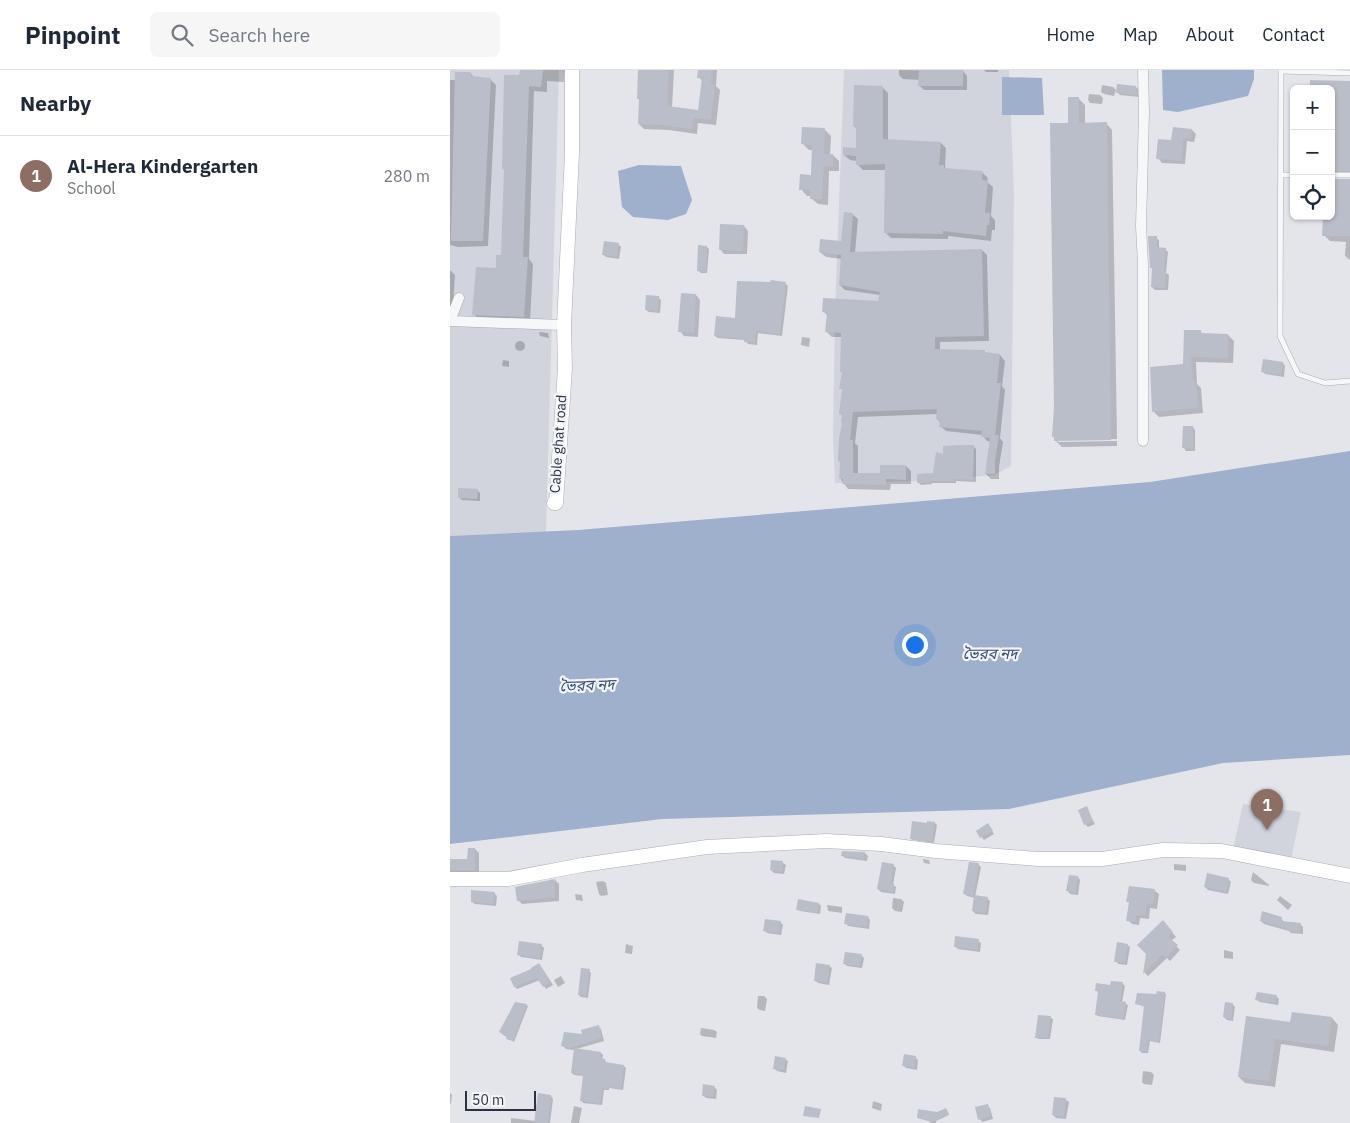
<!DOCTYPE html>
<meta charset="utf-8">
<style>
body{margin:0;font-family:"IBM Plex Sans","Noto Sans Bengali",sans-serif;background:#f6f6f7;color:#1f2937}
.controls{position:absolute;right:15px;top:15px;display:grid;overflow:hidden;border-radius:8px;box-shadow:0 1px 4px #0004}
.controls button{width:45px;height:45px;display:grid;place-items:center;padding:0;border:0;border-bottom:1px solid #e0e1e3;background:#fff;color:#1f2937;font:25px sans-serif}
.scale{position:absolute;left:15px;bottom:12px;width:71px;box-sizing:border-box;padding-left:5px;border:2px solid #2a3244;border-top:0;font-size:14px;line-height:18px;white-space:nowrap;color:#2a3244;-webkit-text-stroke:4px #f3f5f8;paint-order:stroke}
.you{position:absolute;left:464px;top:574px;width:18px;height:18px;margin:-12px;border:4px solid #fff;border-radius:50%;background:#1a73e8;box-shadow:0 0 0 8px #1a73e833}
.badge{display:grid;place-items:center;width:32px;height:32px;border-radius:50%;background:#d04852;color:#fff;font-size:16px;font-weight:700}
.pin{position:absolute;translate:-50% -41px;filter:drop-shadow(0 1px 2px #0008)}
.pin::after{content:'';position:absolute;top:26px;width:18px;height:15px;background:inherit;clip-path:polygon(0 0,100% 0,50% 100%)}
.list{margin:0;padding:0;list-style:none}
h2{display:flex;justify-content:space-between;align-items:center;height:65px;margin:0;padding:0 20px;font-size:21px}
h2 small{font-size:16px;font-weight:400;color:#747a83}
.list li{display:grid;grid-template-columns:32px 1fr auto;gap:15px;align-items:center;box-sizing:border-box;height:80px;padding:0 20px;border-top:1px solid #e0e1e3}
.list b{display:block;font-size:19px;white-space:nowrap}
.list p{margin:0;font-size:16px;white-space:nowrap;color:#747a83}
.list em{font-size:16px;font-style:normal;color:#747a83}
.icon{flex:none;width:28px;height:28px;fill:none;stroke:currentColor;stroke-width:2;stroke-linecap:round;stroke-linejoin:round}
.map{position:relative;flex:none;width:900px;height:1053px;overflow:hidden}
header{display:flex;align-items:center;gap:30px;box-sizing:border-box;height:70px;padding:0 25px;background:#fff;border-bottom:1px solid #e0e1e3}
header strong{font-size:24px}
nav{display:flex;gap:28px;margin-inline-start:auto;font-size:18px}
.search{width:350px;height:45px;background:#f6f6f7;display:flex;align-items:center;gap:12px;box-sizing:border-box;padding:0 18px;border-radius:8px;color:#747a83;font-size:19px}
main{display:flex}
aside{flex:1;background:#fff}
.map>svg:first-child{display:block}
.built{fill:#d1d4dd}
.water{fill:#9eb0cb}
.shadow{fill:#0003}
.building{fill:#babec9}
.lines{fill:none;stroke-linecap:round;stroke-linejoin:round}
.lane-casing{stroke:#a8acb6;stroke-width:6}
.street-casing{stroke:#a8acb6;stroke-width:11}
.secondary-casing{stroke:#a8acb6;stroke-width:15}
.lane{stroke:#f6f7f9;stroke-width:5}
.street{stroke:#f6f7f9;stroke-width:10}
.secondary{stroke:#fff;stroke-width:14}
.labels{text-anchor:middle;dominant-baseline:central;stroke-width:4.5;stroke-linejoin:round;paint-order:stroke}
.street-label{font-size:14px;fill:#2a3244;stroke:#f3f5f8}
.water-label{font-size:15px;font-style:italic;fill:#344d78;stroke:#f3f5f8}
</style>
<header>
<strong>Pinpoint</strong>
<div class="search"><svg class="icon" aria-label="search" viewBox="0 0 24 24"><circle cx="10" cy="10" r="6"/><path d="M15 15l6 6"/></svg>Search here</div>
<nav><a>Home</a><a>Map</a><a>About</a><a>Contact</a></nav>
</header>
<main>
<aside>
<h2>Nearby<small></small></h2>
<ul class="list">
<li><span class="badge" style="background:#8d6e63">1</span><div><b>Al-Hera Kindergarten</b><p>School</p></div><em>280 m</em></li>
</ul>
</aside>
<div class="map">
<svg width="900" height="1053" viewBox="0 0 900 1053">
<rect width="100%" height="100%" fill="#e3e5eb"/>
<g class="built">
<polygon points="0,0 109,0 96,462 0,466"/>
<polygon points="394,0 559,0 564,123 561,396 544,405 477,411 385,413 383,366 385,241"/>
<polygon points="793,734 851,742 841,789 783,779"/>
</g>
<g class="water">
<polygon points="712,0 804,0 804,9 798,26 728,42 713,40"/>
<polygon points="552,7 592,8 594,45 552,45"/>
<polygon points="189,95 231,96 242,130 236,144 218,150 183,147 172,137 168,101"/>
<polygon points="900,381 900,685 773,693 559,739 212,749 0,774 0,466 128,460 700,412"/>
</g>
<g class="shadow">
<polygon points="71,0 115,0 114,12 97,11 97,22 84,21 79,189 83,194 80,252 29,250 24,244 52,187 55,101 53,99"/>
<polygon points="189,0 224,0 222,38 249,41 253,12 249,7 249,0 267,0 266,16 270,20 266,55 248,53 247,64 219,60 194,59 189,54"/>
<polygon points="449,0 513,1 517,6 517,20 474,20 470,16 470,10 453,9 449,5"/>
<polygon points="534,0 548,0 548,2 536,2"/>
<polygon points="20,3 25,8 40,9 46,15 38,176 8,177 0,175 0,10 6,10"/>
<polygon points="900,12 900,106 887,106 883,111 900,111 900,190 895,186 896,172 880,171 874,165 881,146 881,19"/>
<polygon points="652,15 663,17 668,22 686,17 689,20 689,27 670,25 666,20 664,26 654,24 651,22"/>
<polygon points="432,17 438,23 438,70 491,73 496,78 495,97 497,100 532,102 538,108 537,112 543,117 541,146 545,150 545,160 542,160 541,171 498,166 498,169 441,168 435,162 436,100 413,100 407,94 407,91 400,90 394,85 407,79 407,60 405,57"/>
<polygon points="639,24 650,25 653,28 652,34 640,33 638,30"/>
<polygon points="628,28 635,35 635,54 656,53 662,60 667,369 608,370 608,372 667,371 667,376 612,377 606,371 604,367 619,54"/>
<polygon points="375,60 381,66 380,85 383,85 389,91 389,101 379,101 378,135 368,134 361,128 361,126 357,126 351,119 362,106 363,80 359,80 353,74"/>
<polygon points="742,60 746,64 744,72 737,71 735,94 712,93 708,88 722,71"/>
<polygon points="402,144 408,149 405,183 532,180 537,185 539,271 490,272 490,280 550,285 555,291 552,316 555,320 550,368 553,372 549,397 549,409 541,409 536,404 541,372 537,371 532,365 496,361 490,356 491,353 487,349 488,344 408,347 405,373 408,376 408,404 432,404 456,396 461,401 461,414 441,414 440,420 398,419 390,408 393,354 393,346 391,344 393,320 391,318 393,303 391,302 392,267 382,267 376,261 378,246 374,242 430,232 430,225 395,220 390,215 392,189 376,187 370,182 393,172"/>
<polygon points="294,156 298,161 297,184 274,184 270,179"/>
<polygon points="706,168 709,170 709,178 715,179 718,182 716,203 719,205 718,220 705,220 702,217 703,199 701,198"/>
<polygon points="168,174 171,177 169,189 156,187 153,184"/>
<polygon points="257,177 259,179 257,203 251,203 249,201"/>
<polygon points="0,200 5,205 3,236 0,236"/>
<polygon points="336,214 338,216 332,266 308,263 307,275 298,274 295,270 268,268 265,266"/>
<polygon points="246,225 250,230 248,267 234,266 230,261"/>
<polygon points="208,227 211,230 210,243 199,242 196,240"/>
<polygon points="89,262 98,263 99,268 90,266"/>
<polygon points="751,262 753,264 778,265 784,271 783,293 746,292 747,314 751,318 753,343 709,347 703,341 734,296"/>
<polygon points="352,267 360,268 359,277 351,275"/>
<circle cx="70" cy="276" r="5"/>
<polygon points="53,290 59,291 59,297 52,296"/>
<polygon points="833,293 835,296 834,307 815,304 813,302"/>
<polygon points="743,357 745,360 745,381 736,381 734,378"/>
<polygon points="524,377 526,379 526,412 506,411 506,413 482,413 482,414 471,415 468,412 484,404 495,385"/>
<polygon points="27,420 30,423 30,431 12,430 9,427"/>
<polygon points="636,738 645,754 638,757 635,754"/>
<polygon points="485,753 487,755 484,773 463,770 461,768 478,755"/>
<polygon points="540,758 544,764 534,770 527,761"/>
<polygon points="25,779 29,783 29,803 0,805 0,790 18,790"/>
<polygon points="393,782 415,783 418,786 417,791 395,788 392,785"/>
<polygon points="473,789 479,790 480,794 474,793"/>
<polygon points="322,791 333,793 336,795 334,804 324,803 321,800"/>
<polygon points="528,794 531,797 525,827 537,828 540,831 538,845 526,844 523,841 525,828 517,826 515,824"/>
<polygon points="724,794 736,795 736,801 724,800"/>
<polygon points="443,795 446,798 443,815 446,817 445,824 431,822 428,819"/>
<polygon points="803,802 819,815 819,816 804,813 801,810"/>
<polygon points="628,807 630,810 628,825 620,824 618,821"/>
<polygon points="778,809 781,812 778,824 758,820 755,817"/>
<polygon points="105,810 109,814 109,831 72,834 68,830 66,818"/>
<polygon points="153,811 156,813 158,825 151,826 149,824 146,812"/>
<polygon points="680,817 705,821 709,824 707,839 700,838 699,849 690,848 689,855 682,854 678,850 680,834 678,831"/>
<polygon points="44,823 47,826 46,836 25,834 22,832"/>
<polygon points="125,824 132,825 133,831 126,830"/>
<polygon points="830,826 842,835 838,840 827,830"/>
<polygon points="443,828 451,829 454,832 452,842 445,841 442,838"/>
<polygon points="369,834 371,836 370,844 350,841 348,839"/>
<polygon points="377,835 392,837 392,843 378,841"/>
<polygon points="418,847 420,850 419,859 398,856 396,853"/>
<polygon points="831,848 834,852 850,854 853,857 853,864 841,863 839,861 814,854 811,851"/>
<polygon points="330,852 333,855 331,865 317,863 314,860"/>
<polygon points="713,852 726,867 721,871 730,880 720,891 717,888 698,906 695,903 697,884"/>
<polygon points="528,871 531,873 530,882 508,879 505,876"/>
<polygon points="176,874 183,876 182,884 175,883"/>
<polygon points="91,875 94,878 92,890 71,887 69,885"/>
<polygon points="677,875 680,877 677,895 668,894 666,891"/>
<polygon points="774,880 783,882 783,889 774,888"/>
<polygon points="411,885 414,888 412,898 397,896 394,893"/>
<polygon points="89,894 103,915 96,919 90,910 67,919 65,917"/>
<polygon points="379,896 382,898 379,915 368,913 365,910"/>
<polygon points="139,901 141,903 138,928 131,927 129,925"/>
<polygon points="111,906 115,913 108,917 104,910"/>
<polygon points="672,913 675,916 672,932 678,935 675,950 648,946 646,944 649,923 646,920"/>
<polygon points="714,923 716,924 710,973 700,971 698,983 692,983 690,981 695,937 687,934 701,926"/>
<polygon points="308,926 314,926 317,929 315,941 310,940 307,938"/>
<polygon points="826,926 829,929 828,935 810,932 807,930"/>
<polygon points="782,934 785,937 783,951 777,950 774,947"/>
<polygon points="76,935 78,936 64,972 52,964"/>
<polygon points="797,947 841,953 882,948 888,955 884,982 831,974 825,1017 795,1013 789,1007"/>
<polygon points="601,948 603,949 600,969 588,969 587,967"/>
<polygon points="148,957 151,959 154,971 123,980 116,979 113,976"/>
<polygon points="251,958 264,960 267,962 266,968 252,966 250,964"/>
<polygon points="151,983 153,985 152,990 155,990 157,994 174,996 176,998 173,1020 159,1018 159,1020 154,1020 152,1035 133,1033 131,1030 134,1006 124,1005 122,1003"/>
<polygon points="465,987 468,990 467,1000 456,998 454,996"/>
<polygon points="335,989 338,991 336,1003 327,1001 325,999"/>
<polygon points="693,1001 701,1002 704,1005 702,1015 694,1014 692,1012"/>
<polygon points="264,1017 267,1020 266,1029 256,1028 253,1025"/>
<polygon points="0,1023 2,1025 1,1034 0,1033"/>
<polygon points="101,1026 103,1029 100,1053 61,1053 61,1048 86,1051"/>
<polygon points="605,1028 616,1030 619,1032 616,1049 606,1048 603,1045"/>
<polygon points="423,1031 432,1034 431,1041 422,1038"/>
<polygon points="124,1036 132,1038 129,1053 121,1053"/>
<polygon points="537,1036 540,1038 543,1049 532,1052 530,1049"/>
<polygon points="496,1039 499,1045 486,1051 486,1053 479,1053 487,1043"/>
</g>
<g class="building">
<polygon points="70,0 93,0 91,17 79,16 73,187 78,187 74,247 22,245 26,197 46,198 46,185 51,185 54,99 52,99 54,5 69,5"/>
<polygon points="188,0 219,0 217,36 248,40 252,8 247,8 248,0 262,0 261,13 265,14 261,50 244,48 242,59 213,55 188,54 189,29 187,29"/>
<polygon points="469,0 513,0 513,16 468,16"/>
<polygon points="5,2 21,2 21,6 41,8 33,171 1,171"/>
<polygon points="860,10 900,11 900,101 881,101 881,19 860,19"/>
<polygon points="667,14 686,16 687,25 666,23"/>
<polygon points="404,15 433,16 433,69 491,72 489,95 494,95 494,98 533,101 532,110 538,111 535,143 540,143 539,155 537,155 536,166 493,161 493,164 434,163 435,94 406,95 406,86 393,85 393,77 406,78 406,57 403,57"/>
<polygon points="618,27 629,27 629,53 657,52 661,370 604,371 604,367 602,367 604,337 600,53 618,53"/>
<polygon points="352,57 375,58 374,84 383,84 383,96 374,96 372,129 360,129 360,120 349,120 350,104 361,105 362,75 351,74"/>
<polygon points="723,57 742,59 741,69 733,68 732,91 706,89 708,69 721,70"/>
<polygon points="881,109 900,109 900,166 872,166 873,146 881,146"/>
<polygon points="394,142 403,143 400,182 532,179 534,266 485,267 485,279 535,280 535,282 550,284 547,313 551,313 545,365 549,365 545,391 545,404 535,404 540,368 531,367 532,361 489,357 490,350 486,349 487,339 403,342 400,370 403,370 403,403 430,403 430,395 456,395 456,410 436,409 436,415 392,414 393,409 389,409 390,392 388,391 389,369 392,353 391,353 392,345 389,344 392,319 389,319 392,302 390,302 391,263 375,262 377,243 372,242 373,228 428,231 430,222 389,215 391,185 369,182 370,169 391,171"/>
<polygon points="270,154 294,155 293,181 269,180"/>
<polygon points="698,166 707,166 707,177 716,178 714,201 716,201 715,218 701,217 702,198 700,198"/>
<polygon points="154,171 169,173 167,187 152,185"/>
<polygon points="248,175 257,176 256,202 247,201"/>
<polygon points="321,210 336,212 330,264 306,261 305,273 294,272 294,269 264,266 266,246 285,248 287,211 320,212"/>
<polygon points="231,223 246,224 244,263 228,262"/>
<polygon points="196,225 209,226 208,241 195,240"/>
<polygon points="734,260 751,260 751,263 778,264 778,288 741,287 743,311 746,311 748,338 702,342 700,297 733,294"/>
<polygon points="813,289 833,292 831,305 811,302"/>
<polygon points="733,356 743,356 743,379 732,378"/>
<polygon points="510,375 524,375 523,410 504,409 504,411 480,411 480,412 467,413 467,404 483,403 486,382 493,384 493,376"/>
<polygon points="8,418 28,419 27,429 8,428"/>
<polygon points="637,736 643,751 634,755 628,740"/>
<polygon points="462,751 477,753 477,751 485,752 482,772 460,769"/>
<polygon points="538,753 543,761 530,768 526,761"/>
<polygon points="18,778 25,778 25,800 0,800 0,789 17,789"/>
<polygon points="392,781 415,782 414,789 391,786"/>
<polygon points="321,790 333,791 332,802 320,800"/>
<polygon points="432,792 444,794 441,813 444,813 443,822 427,819"/>
<polygon points="519,792 529,793 523,826 513,824"/>
<polygon points="757,803 779,808 776,822 754,817"/>
<polygon points="619,805 628,806 626,823 616,821"/>
<polygon points="105,809 105,827 67,831 65,817"/>
<polygon points="679,816 705,819 703,835 697,834 695,846 686,845 685,852 676,851 679,832 676,832"/>
<polygon points="21,820 45,822 43,834 21,832"/>
<polygon points="524,825 538,827 535,843 522,841"/>
<polygon points="348,829 369,833 368,843 346,840"/>
<polygon points="812,841 832,847 831,851 851,853 850,862 837,860 837,859 810,851"/>
<polygon points="396,843 418,846 417,857 394,854"/>
<polygon points="315,849 331,851 329,863 313,861"/>
<polygon points="713,850 723,862 718,867 728,875 716,888 712,885 693,904 696,884 687,875"/>
<polygon points="505,866 529,869 527,880 504,877"/>
<polygon points="69,871 92,874 90,888 67,885"/>
<polygon points="667,872 678,874 675,893 664,892"/>
<polygon points="395,882 412,884 410,896 393,894"/>
<polygon points="89,893 101,912 93,917 87,908 64,917 60,908 81,899 81,898"/>
<polygon points="366,893 380,895 377,913 364,911"/>
<polygon points="131,898 140,899 136,926 128,925"/>
<polygon points="661,911 673,912 670,931 676,932 673,949 645,945 648,921 645,921 646,913 660,915"/>
<polygon points="707,921 715,922 709,972 698,970 697,982 689,981 694,936 685,934 687,923 706,924"/>
<polygon points="807,922 827,925 825,933 805,930"/>
<polygon points="65,932 77,934 63,971 56,969 57,966 49,962"/>
<polygon points="775,932 783,933 781,949 773,947"/>
<polygon points="842,942 882,947 878,976 825,969 819,1011 788,1007 796,946 840,952"/>
<polygon points="588,945 601,946 598,968 585,968"/>
<polygon points="149,955 152,968 120,978 111,976 114,962 132,964 131,960"/>
<polygon points="124,978 151,982 150,988 155,989 155,992 174,995 171,1019 157,1017 157,1019 152,1018 150,1034 130,1031 133,1005 121,1003"/>
<polygon points="454,984 466,986 464,998 452,996"/>
<polygon points="325,986 336,988 334,1000 323,999"/>
<polygon points="253,1014 265,1016 263,1027 252,1026"/>
<polygon points="88,1023 101,1025 98,1053 84,1053"/>
<polygon points="604,1027 616,1028 614,1047 602,1045"/>
<polygon points="538,1034 541,1046 528,1050 525,1037"/>
<polygon points="355,1036 371,1039 369,1048 353,1046"/>
<polygon points="496,1038 499,1044 482,1052 467,1048 468,1039 487,1042"/>
</g>
<g class="lines">
<g class="lane-casing">
<g id="lane">
<polyline points="831,0 830,266 848,304 875,313 900,311"/>
<polyline points="831,1 900,3"/>
<polyline points="831,105 844,105"/>
<polyline points="881,105 900,105"/>
</g>
</g>
<g class="street-casing">
<g id="street">
<polyline points="693,0 694,42 691,156 693,195 693,371"/>
<polyline points="0,251 112,255"/>
<polyline points="0,251 9,228"/>
</g>
</g>
<g class="secondary-casing">
<g id="secondary">
<polyline points="104,433 106,433 115,298 114,255 122,83 122,0"/>
<polyline points="0,809 58,809 132,795 257,777 376,771 431,774 486,781 588,789 652,789 713,780 772,781 900,806"/>
</g>
</g>
<use href="#lane" class="lane"/>
<use href="#street" class="street"/>
<use href="#secondary" class="secondary"/>
</g>
<g class="labels">
<g class="street-label">
<text transform="translate(108 374) rotate(-86)">Cable ghat road</text>
</g>
<g class="water-label">
<text x="540" y="583">ভৈরব নদ</text>
<text transform="translate(137 615) rotate(-2)">ভৈরব নদ</text>
</g>
</g>
</svg>
<div class="controls">
<button>+</button>
<button>−</button>
<button><svg class="icon" aria-label="locate" viewBox="0 0 24 24"><circle cx="12" cy="12" r="6"/><path d="M12 2v4M12 18v4M2 12h4M18 12h4"/></svg></button>
</div>
<div class="scale">50 m</div>
<div class="you"></div>
<div class="pin badge" style="left:817px;top:760px;background:#8d6e63">1</div>
</div>
</main>
